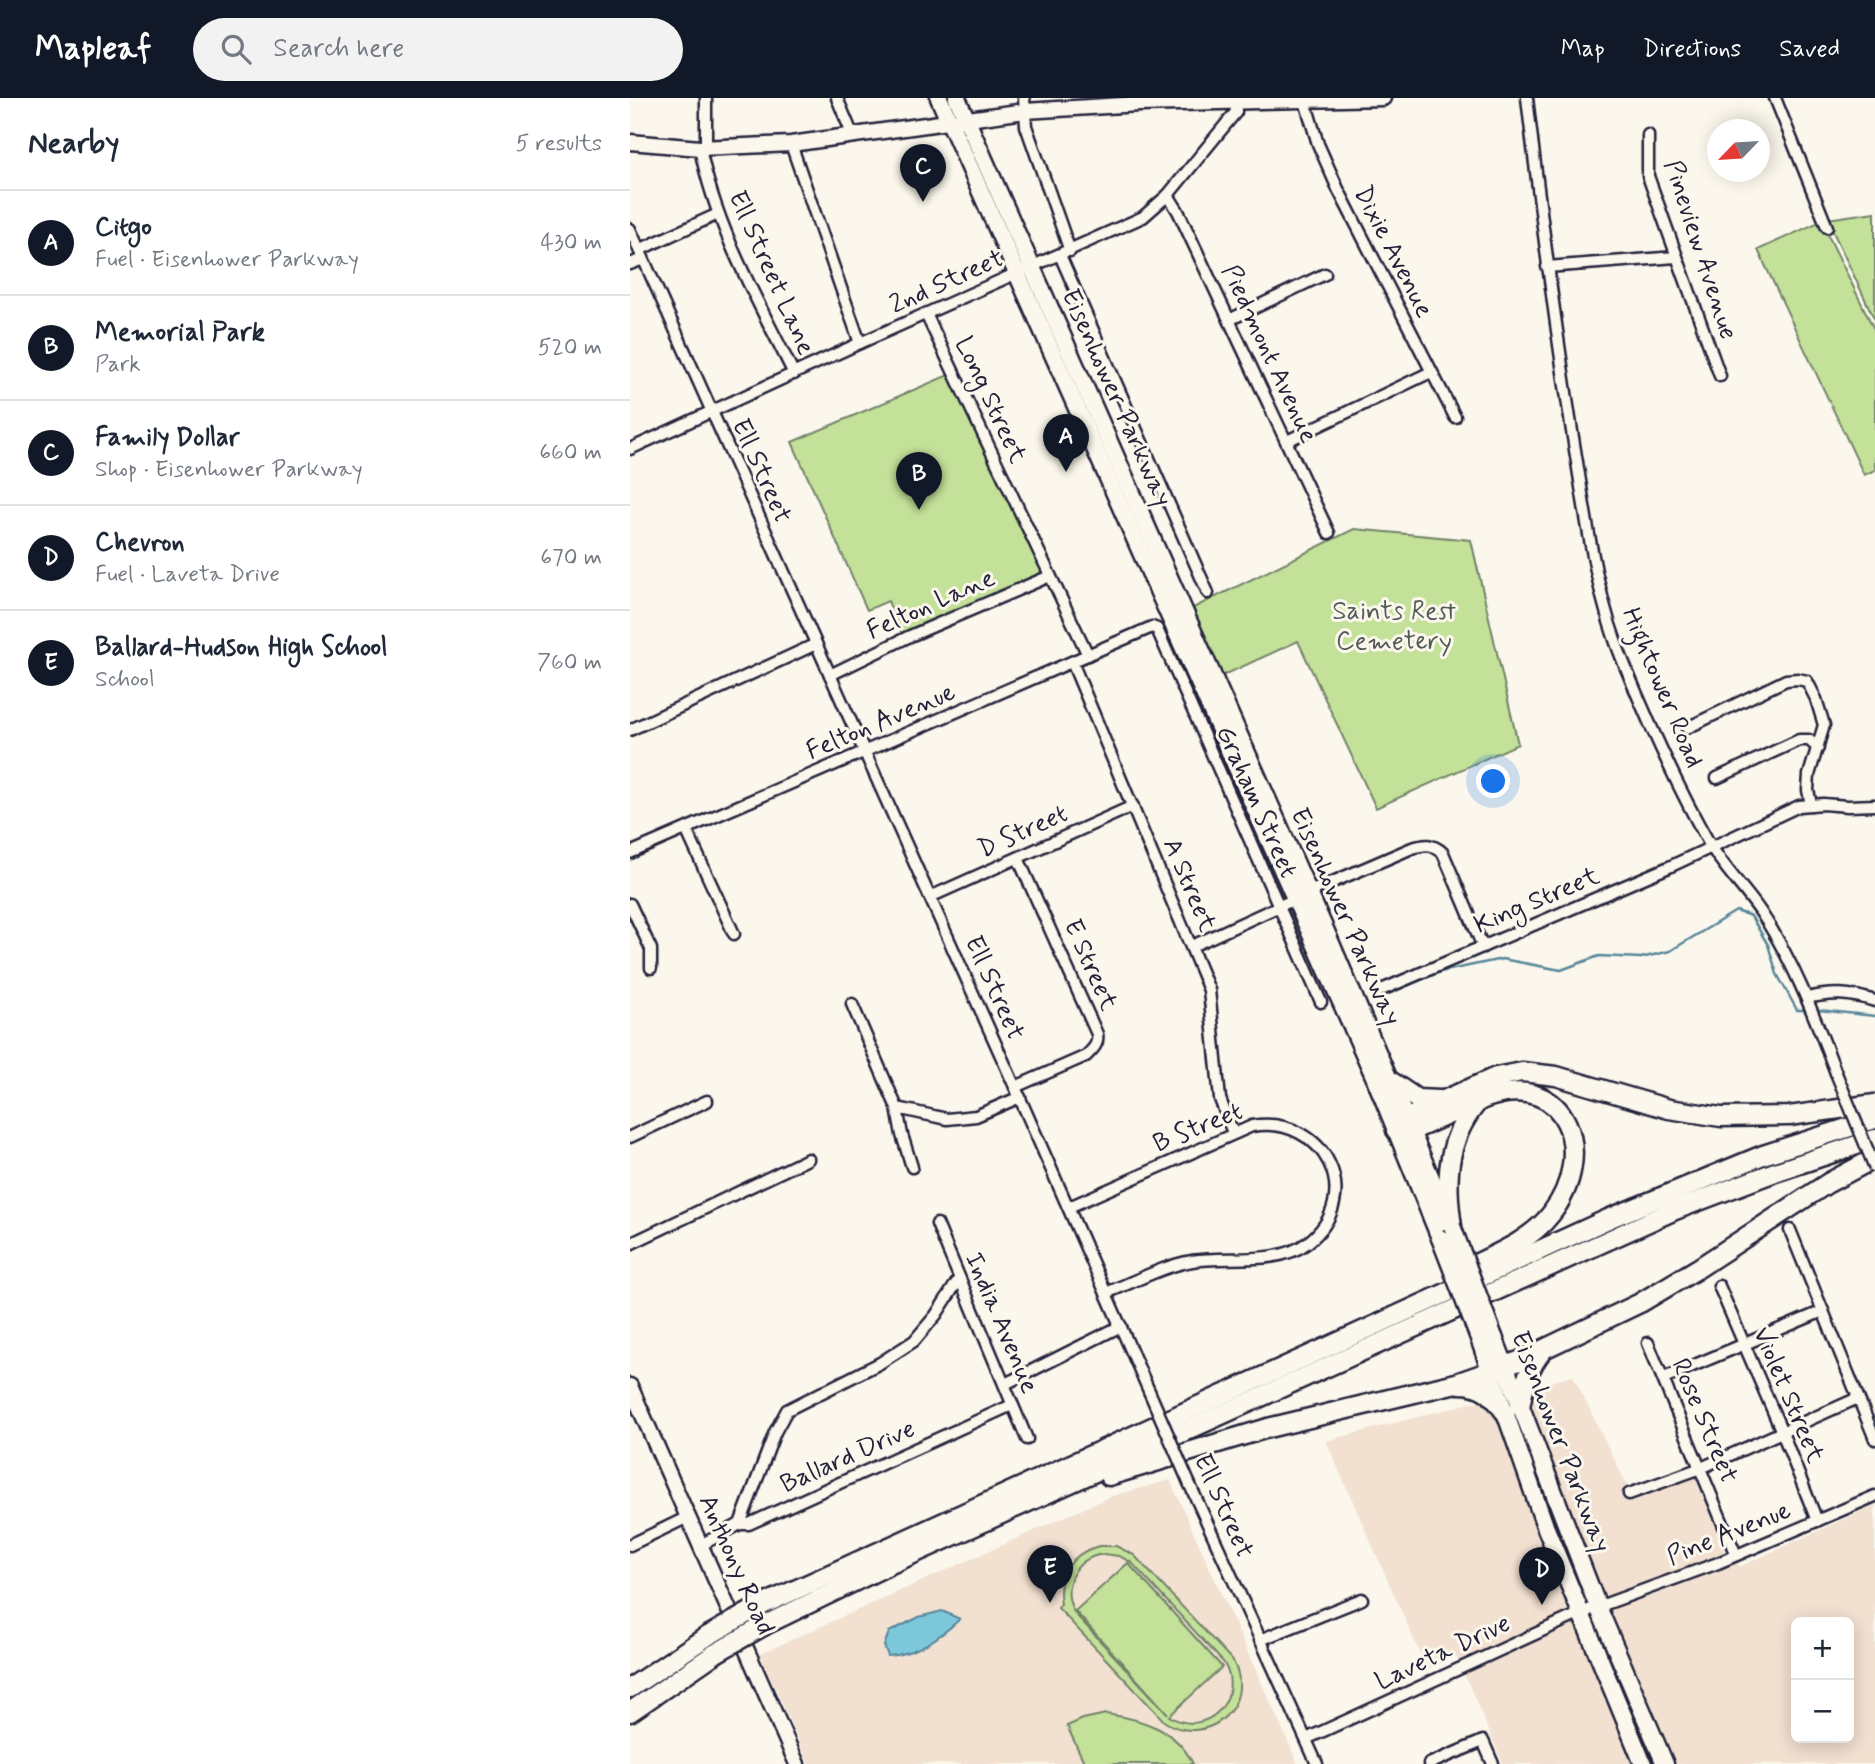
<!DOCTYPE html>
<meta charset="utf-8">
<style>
body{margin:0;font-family:Mynerve,sans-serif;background:#f2f2f3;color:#1f2937}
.controls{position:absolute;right:21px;bottom:21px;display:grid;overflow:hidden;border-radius:10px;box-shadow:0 4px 18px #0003}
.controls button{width:63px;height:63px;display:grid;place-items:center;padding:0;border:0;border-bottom:2px solid #e0e1e3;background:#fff;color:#1f2937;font:35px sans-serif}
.compass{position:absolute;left:1077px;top:21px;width:63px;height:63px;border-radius:50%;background:#fff;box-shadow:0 4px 18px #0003;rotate:245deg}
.you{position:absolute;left:864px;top:684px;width:24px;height:24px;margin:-18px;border:5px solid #fff;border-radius:50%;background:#1a73e8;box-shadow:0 0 0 10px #1a73e833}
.badge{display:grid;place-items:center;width:46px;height:46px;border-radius:50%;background:#111827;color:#fff;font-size:23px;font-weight:700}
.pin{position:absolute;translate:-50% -58px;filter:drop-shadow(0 2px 4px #0008)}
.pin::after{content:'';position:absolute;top:37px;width:24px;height:21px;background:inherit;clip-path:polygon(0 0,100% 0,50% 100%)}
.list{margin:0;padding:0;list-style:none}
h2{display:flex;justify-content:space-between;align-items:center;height:91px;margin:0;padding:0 28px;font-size:30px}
h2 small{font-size:23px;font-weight:400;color:#747a83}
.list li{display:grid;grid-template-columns:46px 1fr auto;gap:21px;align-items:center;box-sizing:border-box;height:105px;padding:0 28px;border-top:2px solid #e0e1e3}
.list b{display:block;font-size:26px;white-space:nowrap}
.list p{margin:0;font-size:23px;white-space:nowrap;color:#747a83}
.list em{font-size:23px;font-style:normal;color:#747a83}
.icon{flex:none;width:38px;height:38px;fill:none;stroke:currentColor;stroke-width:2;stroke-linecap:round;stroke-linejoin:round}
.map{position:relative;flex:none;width:1245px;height:1666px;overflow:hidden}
header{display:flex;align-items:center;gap:42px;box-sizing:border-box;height:98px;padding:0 35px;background:#111827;color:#fff}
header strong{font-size:33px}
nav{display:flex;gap:38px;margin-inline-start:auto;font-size:24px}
.search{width:490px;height:63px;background:#f2f2f3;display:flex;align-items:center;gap:18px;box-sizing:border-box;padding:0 24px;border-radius:38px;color:#747a83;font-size:26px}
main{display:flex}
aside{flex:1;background:#fff}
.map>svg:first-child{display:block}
.built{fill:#f2e0d1;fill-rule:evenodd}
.green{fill:#c3e198;stroke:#72826a;stroke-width:2;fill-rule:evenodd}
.water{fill:#7bc8da;stroke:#57869a;stroke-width:2}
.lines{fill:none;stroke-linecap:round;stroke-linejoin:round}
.stream{stroke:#57869a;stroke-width:2.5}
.street-casing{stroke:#22223b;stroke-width:15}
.secondary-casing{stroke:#22223b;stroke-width:19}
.primary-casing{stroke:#22223b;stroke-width:21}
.highway-casing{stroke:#22223b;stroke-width:23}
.street{stroke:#fbf7ec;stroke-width:10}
.secondary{stroke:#fbf7ec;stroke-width:14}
.primary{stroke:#fbf7ec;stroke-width:16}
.highway{stroke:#fbf7ec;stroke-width:18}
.street-bridge-casing{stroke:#22223b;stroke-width:15;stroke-linecap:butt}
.primary-bridge-casing{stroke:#22223b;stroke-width:21;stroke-linecap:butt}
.highway-bridge-casing{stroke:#22223b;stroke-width:23;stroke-linecap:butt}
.street-bridge{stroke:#fbf7ec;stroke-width:10}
.primary-bridge{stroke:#fbf7ec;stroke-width:16}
.highway-bridge{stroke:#fbf7ec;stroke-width:18}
.labels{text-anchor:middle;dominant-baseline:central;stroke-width:6;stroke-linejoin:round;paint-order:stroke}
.street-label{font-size:26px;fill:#22223b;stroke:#fbf7ec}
.park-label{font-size:26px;fill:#525b57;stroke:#fbf7ec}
</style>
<header>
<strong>Mapleaf</strong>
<div class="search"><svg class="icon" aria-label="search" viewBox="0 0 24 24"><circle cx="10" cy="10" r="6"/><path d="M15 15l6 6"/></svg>Search here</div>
<nav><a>Map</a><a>Directions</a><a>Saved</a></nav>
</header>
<main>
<aside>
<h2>Nearby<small>5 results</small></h2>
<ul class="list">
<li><span class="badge">A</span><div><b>Citgo</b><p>Fuel · Eisenhower Parkway</p></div><em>430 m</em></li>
<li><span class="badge">B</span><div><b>Memorial Park</b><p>Park</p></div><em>520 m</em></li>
<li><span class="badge">C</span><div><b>Family Dollar</b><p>Shop · Eisenhower Parkway</p></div><em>660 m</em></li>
<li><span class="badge">D</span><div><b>Chevron</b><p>Fuel · Laveta Drive</p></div><em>670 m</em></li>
<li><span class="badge">E</span><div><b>Ballard-Hudson High School</b><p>School</p></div><em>760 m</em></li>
</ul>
</aside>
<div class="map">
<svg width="1245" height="1666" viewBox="0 0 1245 1666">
<rect width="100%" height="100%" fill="#fbf7ec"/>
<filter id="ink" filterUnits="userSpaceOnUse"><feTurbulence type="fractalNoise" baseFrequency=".0143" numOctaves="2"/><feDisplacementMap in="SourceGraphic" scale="14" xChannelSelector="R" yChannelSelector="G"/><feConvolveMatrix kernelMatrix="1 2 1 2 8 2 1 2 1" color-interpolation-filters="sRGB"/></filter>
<g filter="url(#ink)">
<g class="built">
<path d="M943 1278 1001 1395 1072 1364 1109 1469 1245 1407V1666H873L826 1557 797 1571 696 1343ZM1166 1524H1219V1640H1166Z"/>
<polygon points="540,1382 668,1666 179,1666 130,1556 479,1399"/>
</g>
<g class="green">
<polygon points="1245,114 1245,222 1197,121"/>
<polygon points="1191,123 1245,233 1245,372 1234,377 1128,152"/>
<polygon points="323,275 416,480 274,541 258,503 237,512 162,344"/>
<polygon points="724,431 841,442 888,646 746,710 668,543 592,578 563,510"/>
<path d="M470 1448H486L504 1457 603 1563C627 1608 577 1650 535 1624L428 1510 431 1506C426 1478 442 1454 470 1448ZM473 1456 489 1458 501 1464 594 1565C615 1602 575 1641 539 1618L592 1569 498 1465 445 1513 538 1616 445 1516C430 1490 443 1461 473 1456Z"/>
<path d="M476 1616C511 1621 547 1631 563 1666H455L437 1628 453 1621Z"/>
</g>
<path class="water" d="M312 1513 330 1521C309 1540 287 1556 258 1558L254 1548 259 1534 289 1519Z"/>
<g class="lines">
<g class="stream">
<polyline points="746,901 810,874 872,861 931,872 969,858 1011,860 1040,853 1106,813 1121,818 1138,847 1147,876 1167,912 1174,912"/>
<polyline points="1189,912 1245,918"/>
</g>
<g class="street-casing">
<g id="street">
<polyline points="207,0 223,38"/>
<polyline points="394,0 396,28 440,153"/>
<path d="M897 0C911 118 926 235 945 352 957 424 966 500 995 568 1020 628 1047 689 1079 745 1093 769 1114 790 1130 813 1164 863 1185 920 1206 975"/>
<polyline points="1145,0 1197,129"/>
<polyline points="675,3 688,46 708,91 825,319"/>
<polyline points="1018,37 1018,78 1090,278"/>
<polyline points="161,46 230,245"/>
<path d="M70 50C86 131 128 203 164 276"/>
<polyline points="76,50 76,0"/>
<polyline points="538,97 548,113 699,435"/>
<polyline points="0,131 385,989 519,1293"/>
<polyline points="9,152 88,116"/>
<polyline points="430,157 578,495"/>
<polyline points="0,166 13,161"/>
<polyline points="917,169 1046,159"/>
<polyline points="296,216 458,557"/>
<polyline points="599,222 695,176"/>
<polyline points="657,343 801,274"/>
<polyline points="0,351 230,245 513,119 538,97 601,20 606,14 605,1"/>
<polyline points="442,564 579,892 590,1001 603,1035"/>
<polyline points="200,577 280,538 420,478"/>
<polyline points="1057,630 1156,582 1168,581 1177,583 1186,601 1194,627 1179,677 1178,692 1181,707"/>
<polyline points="0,632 186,546"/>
<polyline points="1087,680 1169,642 1179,642 1188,650"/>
<polyline points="56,731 104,836"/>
<polyline points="0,755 522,529 527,531 691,904"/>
<path d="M677 795 782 750C795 746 802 745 813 755L853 849"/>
<polyline points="300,799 503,708"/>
<polyline points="0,806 21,851 21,870"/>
<polyline points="562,848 665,801 670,803"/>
<polyline points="749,893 1039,769 1169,708 1193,706 1218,708 1245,707"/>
<path d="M1177 900C1202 894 1220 895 1245 903"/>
<polyline points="222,906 267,1010 317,1021 346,1018 390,999"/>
<path d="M385 989 456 958C463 951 469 946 467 936L388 760"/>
<polyline points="267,1010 272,1037 282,1069"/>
<polyline points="0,1039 77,1003"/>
<path d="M439 1109 622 1028C694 1016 737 1099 677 1145 647 1168 598 1157 562 1163 533 1168 504 1184 476 1195"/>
<polyline points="307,1126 397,1341"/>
<polyline points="1160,1132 1245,1341"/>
<polyline points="0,1146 178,1061"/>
<polyline points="1089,1188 1152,1334 1187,1423"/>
<polyline points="1018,1245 1106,1457"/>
<polyline points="1034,1280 1193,1213"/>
<polyline points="375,1286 491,1228"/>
<polyline points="560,1387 687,1666"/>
<polyline points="999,1396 1071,1370 1228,1300"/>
<polyline points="110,1426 145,1334 157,1312 250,1265 284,1243 306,1217 329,1181"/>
<polyline points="0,1447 58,1419"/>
<polyline points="71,1447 110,1426 119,1426 382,1307"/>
<polyline points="630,1542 732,1501"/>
<polyline points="676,1641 951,1515 1088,1465 1245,1398"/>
<polyline points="799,1666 853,1643 863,1666"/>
</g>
</g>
<g class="secondary-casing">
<g id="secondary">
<polyline points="0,44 70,50 161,46 395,13 509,6 753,0"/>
<polyline points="0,1288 167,1666"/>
</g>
</g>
<g class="primary-casing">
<g id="primary">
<polyline points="309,0 744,978 810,1140"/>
<polyline points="327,0 697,836 818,1120"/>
<polyline points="864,1239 968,1509 1035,1666"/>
<polyline points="850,1243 915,1428 1013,1666"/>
</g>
</g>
<g class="highway-casing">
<g id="highway">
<polyline points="759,982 787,1001 810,1002"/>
<path d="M766 1032 781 1033 856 1000C938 971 967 1057 921 1116 898 1146 858 1159 825 1176"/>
<polyline points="766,1032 776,1021 814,1002 866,979 892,974 926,978 1039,1011 1091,1019 1159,1018 1245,1006"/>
<path d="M822 1128C815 1083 816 1043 846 1006"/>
<path d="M829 1286C851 1286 862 1295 874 1313"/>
<path d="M890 1309C894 1287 898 1270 913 1252"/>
<polyline points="479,1378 638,1330 826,1285 889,1263 1010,1205 1067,1171 1198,1085 1245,1060"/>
<polyline points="130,1508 978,1121 1133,1057 1245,1021"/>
<polyline points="135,1527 263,1465 1045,1112 1145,1074 1245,1041"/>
<polyline points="0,1590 76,1539"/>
<polyline points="0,1614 86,1555"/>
</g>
</g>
<use href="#street" class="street"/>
<use href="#secondary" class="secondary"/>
<use href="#primary" class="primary"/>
<use href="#highway" class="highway"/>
<g class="street-bridge-casing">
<g id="street-bridge">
<polyline points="1206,975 1245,1070"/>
<polyline points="519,1293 560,1387"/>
</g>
</g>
<g class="primary-bridge-casing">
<g id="primary-bridge">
<polyline points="822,1128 864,1239"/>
<polyline points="810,1140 850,1243"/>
</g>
</g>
<g class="highway-bridge-casing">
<g id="highway-bridge">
<polyline points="76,1539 130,1508"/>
<polyline points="86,1555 135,1527"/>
</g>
</g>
<use href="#street-bridge" class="street-bridge"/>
<use href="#primary-bridge" class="primary-bridge"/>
<use href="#highway-bridge" class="highway-bridge"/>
</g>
</g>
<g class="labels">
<g class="street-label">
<text transform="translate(1070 152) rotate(72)">Pineview Avenue</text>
<text transform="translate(763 154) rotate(63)">Dixie Avenue</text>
<text transform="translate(141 175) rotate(66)">Ell Street Lane</text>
<text transform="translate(317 184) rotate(-24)">2nd Street</text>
<text transform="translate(639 256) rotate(65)">Piedmont Avenue</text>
<text transform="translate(486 300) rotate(66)">Eisenhower Parkway</text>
<text transform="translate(360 302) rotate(65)">Long Street</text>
<text transform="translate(131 373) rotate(66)">Ell Street</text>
<text transform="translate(301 507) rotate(-24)">Felton Lane</text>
<text transform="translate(1032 590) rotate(67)">Hightower Road</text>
<text transform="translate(251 624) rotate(-23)">Felton Avenue</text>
<text transform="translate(626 704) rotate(66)">Graham Street</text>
<text transform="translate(393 734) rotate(-24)">D Street</text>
<text transform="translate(559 787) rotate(67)">A Street</text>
<text transform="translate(907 803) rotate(-23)">King Street</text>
<text transform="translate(715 819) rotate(66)">Eisenhower Parkway</text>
<text transform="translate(460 867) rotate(66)">E Street</text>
<text transform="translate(364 890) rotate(66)">Ell Street</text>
<text transform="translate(568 1030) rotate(-22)">B Street</text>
<text transform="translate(371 1225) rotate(67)">India Avenue</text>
<text transform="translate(1158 1297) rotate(67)">Violet Street</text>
<text transform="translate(1074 1323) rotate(67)">Rose Street</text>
<text transform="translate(930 1344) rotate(69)">Eisenhower Parkway</text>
<text transform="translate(218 1359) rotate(-24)">Ballard Drive</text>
<text transform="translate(593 1408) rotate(66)">Ell Street</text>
<text transform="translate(1099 1436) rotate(-22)">Pine Avenue</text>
<text transform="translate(106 1467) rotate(66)">Anthony Road</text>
<text transform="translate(813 1555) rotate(-25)">Laveta Drive</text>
</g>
<g class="park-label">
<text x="764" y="514">Saints Rest<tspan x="764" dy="30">Cemetery</tspan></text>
</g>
</g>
</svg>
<div class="controls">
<button>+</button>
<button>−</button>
</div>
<svg class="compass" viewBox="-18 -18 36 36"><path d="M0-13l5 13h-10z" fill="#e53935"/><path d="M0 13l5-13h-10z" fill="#747a83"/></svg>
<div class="you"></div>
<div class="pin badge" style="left:436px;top:374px">A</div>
<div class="pin badge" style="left:289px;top:412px">B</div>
<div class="pin badge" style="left:293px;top:104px">C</div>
<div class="pin badge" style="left:912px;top:1507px">D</div>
<div class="pin badge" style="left:420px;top:1505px">E</div>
</div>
</main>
